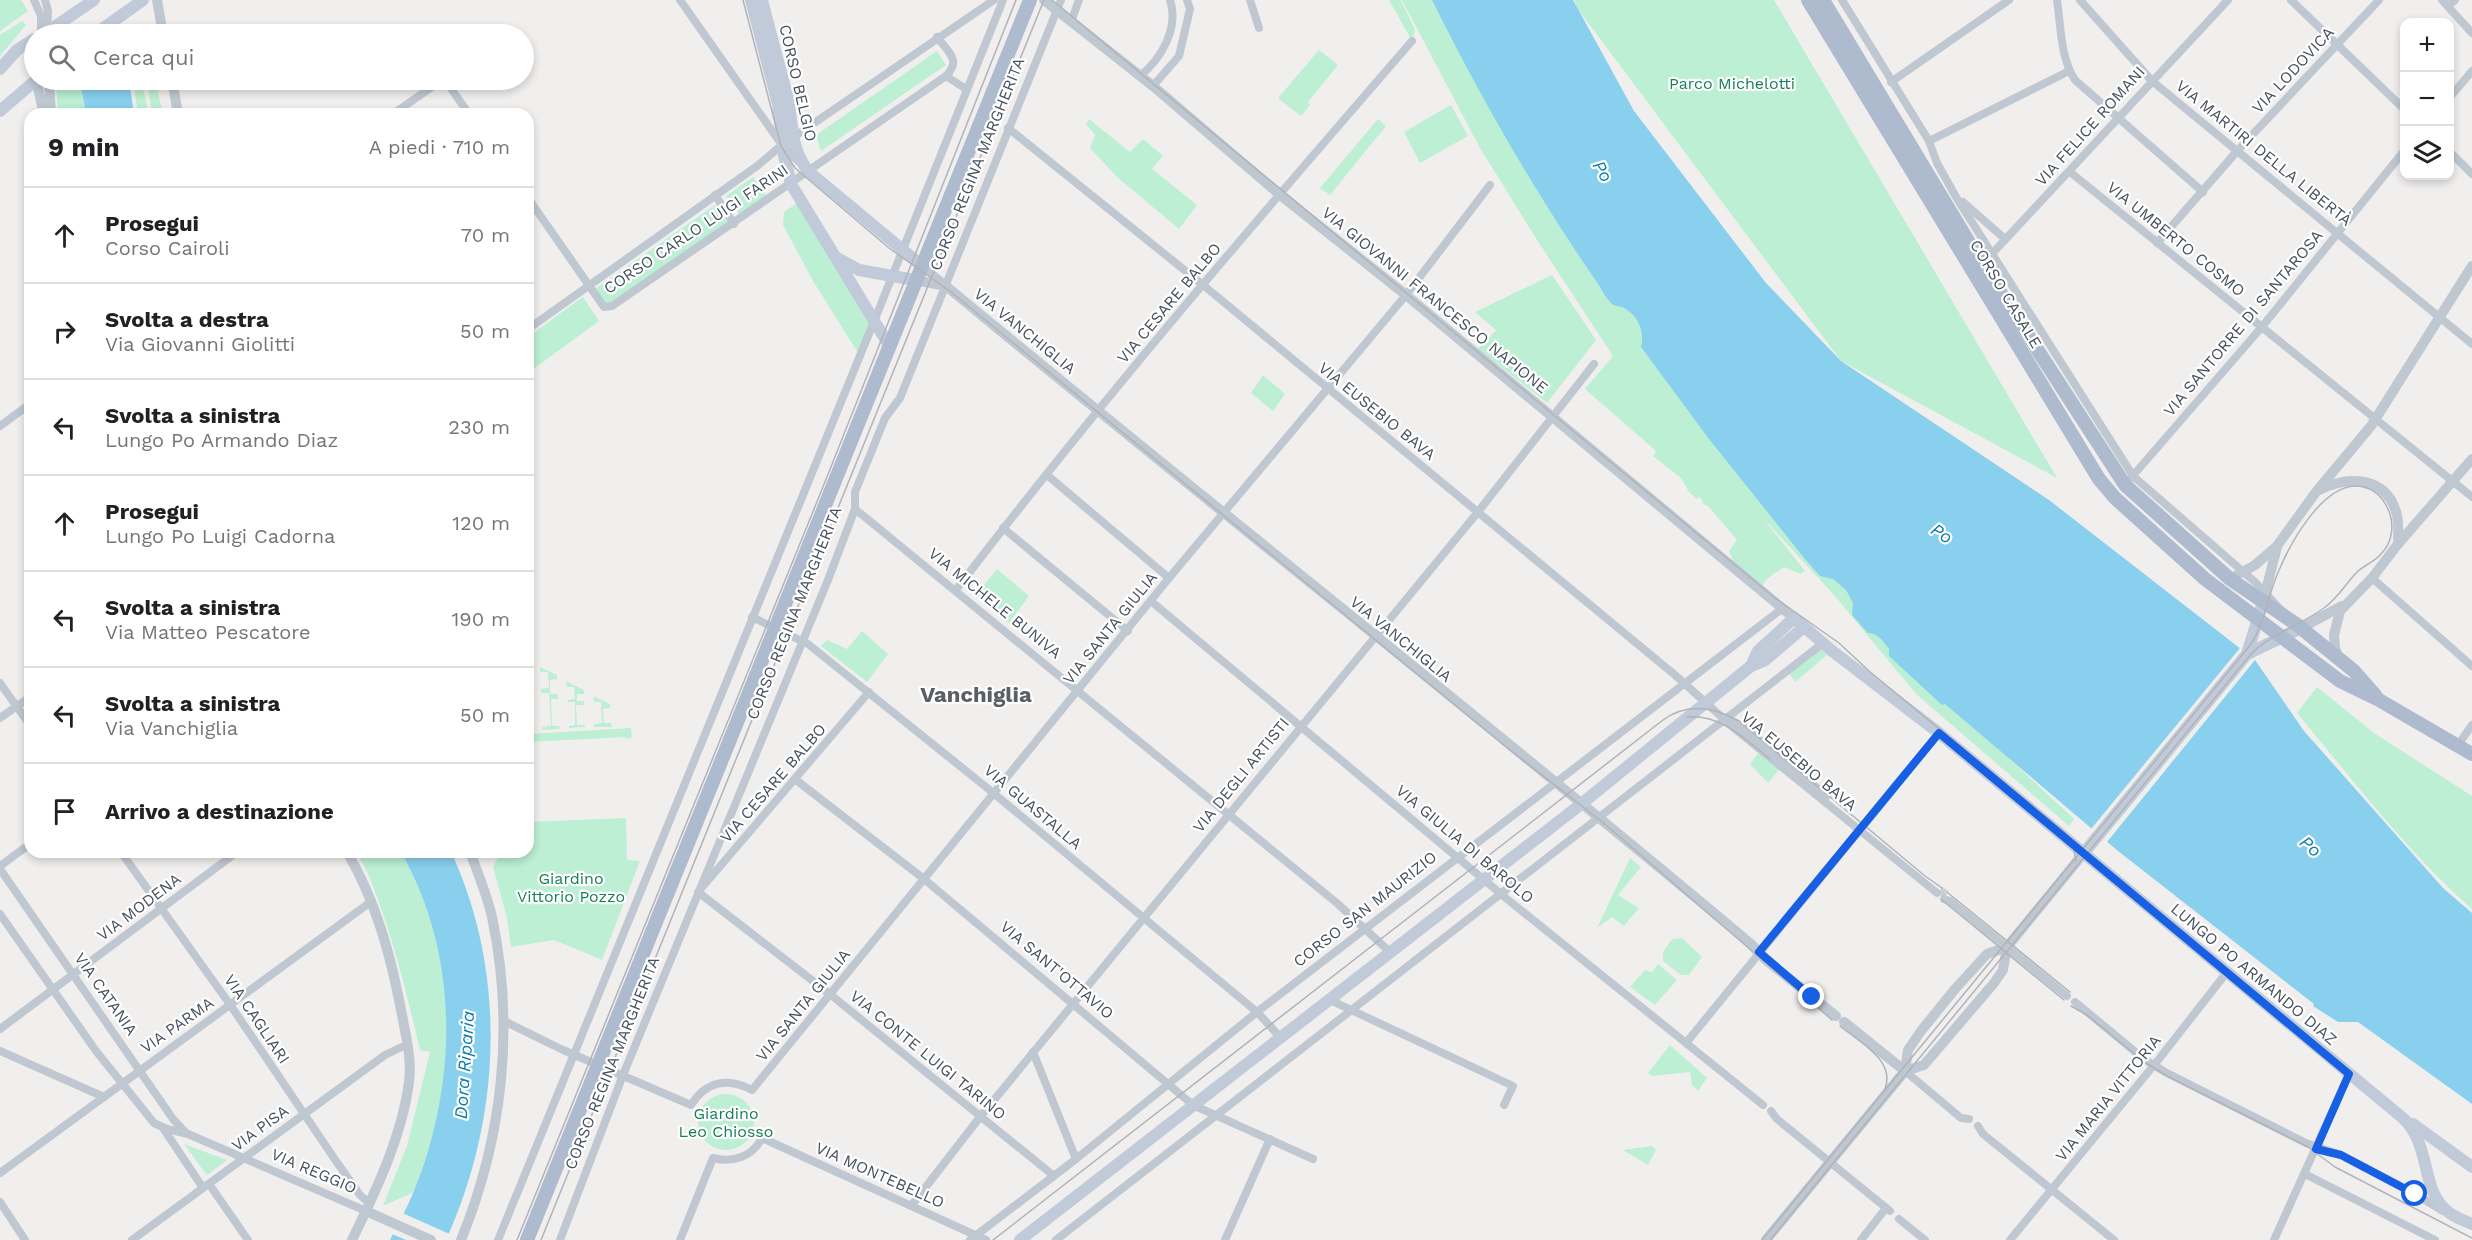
<!DOCTYPE html>
<html lang="it">
<meta charset="utf-8">
<style>
body{margin:0;font-family:"Work Sans",sans-serif;background:#f6f6f6;color:#202124}
.controls{position:absolute;right:18px;top:18px;display:grid;overflow:hidden;border-radius:12px;box-shadow:0 3px 9px #0003}
.controls button{width:54px;height:54px;display:grid;place-items:center;padding:0;border:0;border-bottom:2px solid #e0e0e0;background:#fff;color:#202124;font:30px sans-serif}
.stop{position:absolute;width:18px;height:18px;margin:-14px;border:4px solid #175fe3;border-radius:50%;background:#fff}
.stop.end{background:#175fe3;border-color:#fff;box-shadow:0 2px 6px #0008}
.list{margin:0;padding:0;list-style:none}
h2{display:flex;justify-content:space-between;align-items:center;height:78px;margin:0;padding:0 24px;font-size:26px}
h2 small{font-size:20px;font-weight:400;color:#757577}
.list li{display:grid;grid-template-columns:39px 1fr auto;gap:18px;align-items:center;box-sizing:border-box;height:96px;padding:0 24px;border-top:2px solid #e0e0e0}
.list b{display:block;font-size:22px;white-space:nowrap}
.list p{margin:0;font-size:20px;white-space:nowrap;color:#757577}
.list em{font-size:20px;font-style:normal;color:#757577}
.icon{flex:none;width:33px;height:33px;fill:none;stroke:currentColor;stroke-width:2;stroke-linecap:round;stroke-linejoin:round}
.map{position:relative;flex:none;width:2472px;height:1240px;overflow:hidden}
.search{position:absolute;background:#fff;box-shadow:0 3px 9px #0003;left:24px;top:24px;width:510px;height:66px;display:flex;align-items:center;gap:15px;box-sizing:border-box;padding:0 21px;border-radius:33px;color:#757577;font-size:22px}
.panel{position:absolute;background:#fff;box-shadow:0 3px 9px #0003;left:24px;top:108px;width:510px;height:750px;border-radius:18px}
.map>svg:first-child{display:block}
.green{fill:#bcefd4}
.water{fill:#88d0ed}
.pier{fill:#f1efee}
.lines{fill:none;stroke-linecap:round;stroke-linejoin:round}
.minor-tunnel{stroke:#cfcfd1;stroke-width:8;stroke-dasharray:8 4;stroke-linecap:butt}
.minor{stroke:#bfc7d1;stroke-width:8}
.tertiary{stroke:#bfc7d1;stroke-width:10}
.secondary{stroke:#c1cad8;stroke-width:12}
.primary{stroke:#aebbce;stroke-width:14}
.tram{stroke:#b0b3b9;stroke-width:1.5}
.route{stroke:#175fe3;stroke-width:8}
.labels{text-anchor:middle;dominant-baseline:central;stroke-width:4.5;stroke-linejoin:round;paint-order:stroke}
.street-label{font-size:16px;fill:#46505c;stroke:#fff}
.park-label{font-size:16px;fill:#167f53;stroke:#fff}
.water-label{font-size:18px;font-style:italic;fill:#0a7cab;stroke:#fff}
.district-label{font-size:22px;font-weight:bold;fill:#5b5e64;stroke:#fff}
</style>
<div class="map">
<svg width="2472" height="1240" viewBox="0 0 2472 1240">
<rect width="100%" height="100%" fill="#f1efee"/>
<g class="green">
<polygon points="0,0 21,0 28,11 0,31"/>
<polygon points="1389,0 1401,0 1415,30 1412,41"/>
<polygon points="1402,0 1447,0 1897,654 2074,819 2069,826 1916,694 1834,595 1763,518 1805,571 1800,574 1784,567 1768,578 1760,588 1737,570 1729,551 1737,540 1709,507 1702,503 1703,501 1699,497 1697,499 1689,492 1681,478 1653,456 1656,451 1585,389 1613,356 1537,240 1480,148"/>
<polygon points="1574,0 1774,0 2057,478 1841,361 1577,8"/>
<polygon points="22,21 26,25 0,56 0,35"/>
<polygon points="1319,50 1338,65 1308,102 1310,105 1301,116 1278,98"/>
<polygon points="937,51 946,65 821,151 816,135"/>
<polygon points="66,80 80,80 86,114 58,114 56,86"/>
<polygon points="133,80 142,80 148,114 138,114"/>
<polygon points="147,80 163,80 165,86 158,92 163,114 152,114"/>
<polygon points="1451,105 1468,136 1420,163 1404,132"/>
<polygon points="1089,119 1130,152 1143,139 1163,156 1152,169 1197,205 1179,229 1117,177 1090,148 1095,135 1086,124"/>
<polygon points="1378,119 1386,126 1330,195 1320,188"/>
<polygon points="753,177 766,195 739,214 726,196"/>
<polygon points="797,203 875,319 860,356 813,281 783,225 784,212"/>
<polygon points="715,205 727,222 608,307 595,289"/>
<polygon points="1552,275 1596,340 1547,403 1478,349 1496,330 1475,312"/>
<polygon points="583,297 599,321 528,373 528,337"/>
<polygon points="1263,375 1285,394 1273,411 1251,393"/>
<polygon points="997,569 1029,596 1009,623 976,595"/>
<polygon points="862,631 888,654 867,682 821,646 827,640 847,649"/>
<polygon points="1819,647 1827,655 1795,682 1788,672"/>
<polygon points="540,667 557,675 557,679 550,680 550,694 558,694 558,699 551,699 552,726 559,726 560,729 543,730 542,727 551,726 549,693 541,693 541,689 549,688 548,672 540,672"/>
<polygon points="566,681 584,690 584,694 577,694 577,701 584,701 584,705 576,705 577,725 585,725 585,727 569,728 569,726 575,725 575,702 568,702 568,700 575,699 574,687 567,687"/>
<path d="M2317 687 2374 733 2472 796V909C2406 851 2353 780 2297 713Z"/>
<polygon points="593,696 610,704 610,708 603,709 604,723 611,723 612,727 594,727 594,724 602,723 601,702 594,702"/>
<polygon points="631,728 632,738 625,739 625,737 528,742 528,734"/>
<polygon points="1761,749 1781,767 1768,783 1750,764"/>
<polygon points="626,818 627,860 640,861 602,960 554,940 511,947 507,918 493,867 501,852 528,852 528,822"/>
<path d="M355 852H401C445 929 456 1022 439 1109 434 1137 423 1165 414 1192L383 1206 407 1146 430 1052 420 1050C409 1003 398 957 382 911 375 891 368 869 355 852Z"/>
<polygon points="1630,858 1641,867 1618,895 1639,908 1624,926 1612,917 1597,928"/>
<polygon points="1682,938 1702,957 1689,975 1681,975 1663,961 1663,952 1672,939"/>
<polygon points="1658,964 1677,980 1655,1005 1630,987 1645,970 1652,972"/>
<polygon points="1670,1045 1707,1078 1698,1091 1692,1085 1690,1072 1652,1076 1648,1073"/>
<circle cx="726" cy="1122" r="28"/>
<polygon points="184,1144 227,1160 207,1175"/>
<polygon points="1652,1146 1656,1150 1648,1165 1623,1150"/>
</g>
<g class="water">
<path d="M1432 0H1573L1634 111 1766 283 1841 361 2049 500 2255 660 2304 731 2443 888 2472 913V1104L2358 1022H2338L2313 1006 2314 1004 2118 851 1945 704 1942 705 1889 656V649C1883 641 1878 633 1868 633L1852 615 1853 603 1846 590 1833 579 1820 576 1805 559 1709 439 1641 347C1645 332 1638 315 1624 308 1620 306 1614 306 1612 304 1606 299 1601 288 1596 281 1535 192 1480 97 1432 0Z"/>
<polygon points="80,80 129,80 134,114 86,114"/>
<path d="M401 852H451C508 974 501 1119 446 1240H390C398 1224 407 1208 414 1191 458 1082 460 956 401 852Z"/>
</g>
<g class="pier">
<polygon points="67,0 123,0 126,34 71,34"/>
<polygon points="2240,648 2255,660 2107,842 2091,829"/>
<polygon points="400,1212 452,1235 450,1240 406,1240 390,1233"/>
</g>
<g class="lines">
<polyline class="minor-tunnel" points="1940,890 1947,895"/>
<g class="minor">
<polyline points="34,0 41,16 41,34"/>
<polyline points="45,0 48,11 47,33"/>
<polyline points="680,0 782,145 799,162"/>
<polyline points="1250,0 1259,28"/>
<polyline points="1842,0 1929,141 1937,163 1956,197 2133,476 2255,582 2280,609"/>
<path d="M2057 0C2061 26 2060 57 2075 80L2203 192"/>
<polyline points="2080,0 2152,81 2472,344"/>
<polyline points="2291,0 2404,109"/>
<polyline points="2442,0 2472,33"/>
<polyline points="2448,6 2455,0"/>
<polyline points="1071,22 1079,0"/>
<polyline points="946,76 966,89"/>
<path d="M1140 76C1162 58 1179 28 1170 0"/>
<polyline points="445,80 469,114"/>
<polyline points="1891,82 2009,0"/>
<polyline points="1153,86 1179,56 1190,9 1187,0"/>
<polyline points="2450,97 2472,71"/>
<polyline points="393,114 442,80"/>
<polyline points="1008,128 1203,285 1675,675 1735,729 1937,893"/>
<polyline points="1929,141 2069,71"/>
<polyline points="2450,152 2472,174"/>
<polyline points="2070,172 2472,497"/>
<polyline points="715,195 734,224"/>
<path d="M528 198 604 307 612 306 946 76C962 60 948 52 937 37"/>
<polyline points="1963,202 2005,239"/>
<polyline points="2157,243 2238,150 2379,0"/>
<polyline points="1989,257 2228,0"/>
<polyline points="921,265 946,285"/>
<polyline points="528,329 757,166 782,145 994,0"/>
<polyline points="0,426 30,404"/>
<polyline points="1047,475 1169,578"/>
<polyline points="2130,479 2261,328 2404,151"/>
<polyline points="855,509 1338,904 1391,953"/>
<polyline points="1003,528 1128,631"/>
<polyline points="2372,578 2472,666"/>
<path d="M956 590C1100 401 1256 221 1412 41"/>
<polyline points="1152,602 1507,899 1763,1105"/>
<polyline points="752,617 808,644 986,787 1257,1012 1281,1038"/>
<polyline points="0,683 30,725"/>
<polyline points="869,692 698,892 831,995 1054,1176"/>
<polyline points="0,718 30,697"/>
<polyline points="1729,720 1745,728 1827,796"/>
<polyline points="2458,745 2472,725"/>
<polyline points="796,780 924,879 1193,1105 1313,1159"/>
<polyline points="121,852 231,1006 336,1161 360,1195 369,1203"/>
<polyline points="0,866 30,844"/>
<polyline points="0,869 173,1119 185,1132"/>
<polyline points="1944,899 1950,901 2067,996"/>
<polyline points="0,914 96,1051 154,1123 167,1129 188,1134 366,1211"/>
<polyline points="1330,1000 1513,1086 1504,1105"/>
<polyline points="2075,1002 2144,1059 2165,1072 2306,1143 2341,1155 2415,1194 2443,1211"/>
<path d="M504 1021 563 1050 691 1105C706 1081 728 1077 752 1090L1169 578 1406 295 1490 185"/>
<polyline points="0,1029 237,852"/>
<polyline points="1686,1043 1939,733"/>
<polyline points="0,1051 104,1097"/>
<polyline points="1033,1052 1076,1159"/>
<polyline points="1905,1071 1961,1118 1969,1119"/>
<polyline points="1771,1111 1777,1119 1890,1211"/>
<polyline points="1978,1126 1983,1134 2114,1240"/>
<polyline points="163,1128 203,1188"/>
<polyline points="0,1173 372,901"/>
<polyline points="2305,1174 2435,1240"/>
<polyline points="209,1184 248,1240"/>
<polyline points="0,1202 25,1240"/>
<polyline points="911,1206 980,1117 1478,512 1594,364"/>
<polyline points="1899,1219 1925,1240"/>
<polyline points="132,1240 385,1055 408,1044"/>
<polyline points="498,1240 875,319 1003,0"/>
<polyline points="560,1240 623,1075 828,580 855,509 855,492 885,418 900,398 1061,0"/>
<path d="M680 1240 713 1158C733 1163 752 1157 762 1138L986 1240"/>
<polyline points="970,1240 1076,1159 1257,1012 1783,608"/>
<polyline points="1056,1240 1823,643"/>
<polyline points="1225,1240 1270,1139"/>
<polyline points="1861,1240 1886,1208"/>
<polyline points="2010,1240 2159,1059 2227,972"/>
<polyline points="2274,1240 2349,1074"/>
</g>
<g class="tertiary">
<polyline points="157,0 163,34"/>
<polyline points="1044,0 1153,86 1279,194 1406,295 1794,618"/>
<polyline points="36,80 44,114"/>
<polyline points="49,80 51,114"/>
<polyline points="172,80 178,114"/>
<path d="M915 280 946 286C1213 507 1486 721 1751 944L1766 960 1836 1016"/>
<path d="M2319 490C2349 475 2387 476 2397 515 2399 525 2398 535 2398 544"/>
<polyline points="2230,579 2255,565 2277,546 2316,492 2371,426 2472,266"/>
<polyline points="2263,602 2277,547"/>
<polyline points="2301,628 2342,606"/>
<polyline points="2339,659 2335,648 2334,635 2340,611 2372,578 2398,544 2472,459"/>
<path d="M347 852C377 903 391 957 402 1015 406 1037 412 1059 409 1082 402 1136 376 1191 352 1240"/>
<polyline points="1844,1022 1905,1071"/>
<polyline points="1905,1071 1924,1065 1994,983 2003,970 2007,947 2083,854"/>
<polyline points="366,1211 431,1240"/>
<path d="M461 1240C503 1137 515 1026 492 917 487 895 478 873 470 852"/>
<polyline points="1766,1240 1905,1071 1908,1050 1921,1031 1955,989 1987,954 2007,947"/>
</g>
<g class="secondary">
<polyline points="751,0 778,104 784,156 791,184 890,347"/>
<path d="M762 0C770 32 779 64 787 95 794 125 789 145 808 171L921 265"/>
<polyline points="44,34 94,0"/>
<polyline points="95,34 143,0"/>
<polyline points="0,69 17,50 34,39"/>
<polyline points="0,111 36,80"/>
<polyline points="837,258 859,270 915,280"/>
<polyline points="2247,654 2301,628"/>
<path d="M1751 666 1758 651 1794 618 1831 650 1939 733 2404 1119C2433 1148 2419 1193 2451 1214 2457 1218 2465 1221 2472 1224"/>
<polyline points="2083,854 2247,654 2263,602"/>
<polyline points="2413,1124 2472,1167"/>
<polyline points="1020,1240 1580,805 1751,666 1764,661 1804,627"/>
</g>
<g class="primary">
<polyline points="1808,0 2099,479 2115,498 2205,579 2340,681 2379,700 2472,754"/>
<polyline points="1823,0 1982,264 2125,485 2230,579 2296,624 2354,671 2376,696"/>
<polyline points="527,1240 1030,0"/>
</g>
<g class="tram">
<polyline points="743,0 781,146 795,168 889,248 951,292 1510,750 1606,825 1832,1020"/>
<polyline points="1052,0 1775,598 1839,643 1869,671 2062,830 2072,840 2076,861"/>
<path d="M1687 717C1721 714 1745 739 1770 759"/>
<polyline points="1948,893 2070,992"/>
<polyline points="1942,900 2064,1000"/>
<polyline points="2071,1006 2087,1015 2143,1061 2167,1076 2308,1147 2335,1167 2472,1238"/>
<path d="M1840 1026C1859 1042 1898 1061 1884 1091"/>
<polyline points="517,1240 825,482 1016,0"/>
<polyline points="541,1240 1044,0"/>
<path d="M993 1240 1663 720C1688 702 1714 707 1739 721L1925 876 1942 888"/>
<path d="M1762 1240 2251 644C2266 620 2268 593 2280 568 2292 540 2323 485 2357 486 2370 487 2380 494 2386 505 2395 521 2394 542 2380 555 2374 562 2365 565 2358 571 2346 583 2338 598 2324 608 2301 625 2272 633 2251 654L1770 1240"/>
</g>
</g>
<g class="lines">
<polyline class="route" points="1812,997 1759,952 1939,733 2349,1074 2316,1149 2341,1155 2415,1194"/>
</g>
<g class="labels">
<g class="street-label">
<text transform="translate(2293 70) rotate(-47)">VIA LODOVICA</text>
<text transform="translate(798 83) rotate(77)">CORSO BELGIO</text>
<text transform="translate(2090 126) rotate(-48)">VIA FELICE ROMANI</text>
<text transform="translate(2264 153) rotate(39)">VIA MARTIRI DELLA LIBERTÀ</text>
<text transform="translate(977 164) rotate(-68)">CORSO REGINA MARGHERITA</text>
<text transform="translate(696 229) rotate(-34)">CORSO CARLO LUIGI FARINI</text>
<text transform="translate(2176 239) rotate(39)">VIA UMBERTO COSMO</text>
<text transform="translate(2006 294) rotate(59)">CORSO CASALE</text>
<text transform="translate(1435 300) rotate(39)">VIA GIOVANNI FRANCESCO NAPIONE</text>
<text transform="translate(1169 303) rotate(-50)">VIA CESARE BALBO</text>
<text transform="translate(2243 323) rotate(-50)">VIA SANTORRE DI SANTAROSA</text>
<text transform="translate(1025 331) rotate(39)">VIA VANCHIGLIA</text>
<text transform="translate(1377 411) rotate(39)">VIA EUSEBIO BAVA</text>
<text transform="translate(995 603) rotate(39)">VIA MICHELE BUNIVA</text>
<text transform="translate(794 613) rotate(-68)">CORSO REGINA MARGHERITA</text>
<text transform="translate(1110 628) rotate(-51)">VIA SANTA GIULIA</text>
<text transform="translate(1401 639) rotate(39)">VIA VANCHIGLIA</text>
<text transform="translate(1799 761) rotate(40)">VIA EUSEBIO BAVA</text>
<text transform="translate(1241 775) rotate(-51)">VIA DEGLI ARTISTI</text>
<text transform="translate(773 783) rotate(-49)">VIA CESARE BALBO</text>
<text transform="translate(1033 807) rotate(40)">VIA GUASTALLA</text>
<text transform="translate(1465 844) rotate(40)">VIA GIULIA DI BAROLO</text>
<text transform="translate(139 907) rotate(-37)">VIA MODENA</text>
<text transform="translate(1365 909) rotate(-38)">CORSO SAN MAURIZIO</text>
<text transform="translate(1057 970) rotate(40)">VIA SANT'OTTAVIO</text>
<text transform="translate(2254 974) rotate(40)">LUNGO PO ARMANDO DIAZ</text>
<text transform="translate(106 994) rotate(55)">VIA CATANIA</text>
<text transform="translate(803 1005) rotate(-51)">VIA SANTA GIULIA</text>
<text transform="translate(257 1019) rotate(56)">VIA CAGLIARI</text>
<text transform="translate(177 1025) rotate(-35)">VIA PARMA</text>
<text transform="translate(928 1055) rotate(39)">VIA CONTE LUIGI TARINO</text>
<text transform="translate(612 1063) rotate(-68)">CORSO REGINA MARGHERITA</text>
<text transform="translate(2108 1098) rotate(-51)">VIA MARIA VITTORIA</text>
<text transform="translate(260 1128) rotate(-36)">VIA PISA</text>
<text transform="translate(314 1171) rotate(23)">VIA REGGIO</text>
<text transform="translate(880 1175) rotate(24)">VIA MONTEBELLO</text>
</g>
<g class="park-label">
<text x="1732" y="83">Parco Michelotti</text>
<text x="571" y="878">Giardino<tspan x="571" dy="18">Vittorio Pozzo</tspan></text>
<text x="726" y="1113">Giardino<tspan x="726" dy="18">Leo Chiosso</tspan></text>
</g>
<g class="water-label">
<text transform="translate(1603 171) rotate(60)">Po</text>
<text transform="translate(1942 533) rotate(33)">Po</text>
<text transform="translate(2311 846) rotate(41)">Po</text>
<text transform="translate(464 1065) rotate(-86)">Dora Riparia</text>
</g>
<g class="district-label">
<text x="976" y="694">Vanchiglia</text>
</g>
</g>
</svg>
<div class="controls">
<button>+</button>
<button>−</button>
<button><svg class="icon" aria-label="layers" viewBox="0 0 24 24"><path d="M12 4l9 5-9 5-9-5zM3 14l9 5 9-5"/></svg></button>
</div>
<div class="stop" style="left:2415px;top:1194px"></div>
<div class="stop end" style="left:1812px;top:997px"></div>
<div class="search"><svg class="icon" aria-label="search" viewBox="0 0 24 24"><circle cx="10" cy="10" r="6"/><path d="M15 15l6 6"/></svg>Cerca qui</div>
<section class="panel">
<h2>9 min<small>A piedi · 710 m</small></h2>
<ul class="list">
<li><svg class="icon" aria-label="ahead" viewBox="0 0 24 24"><path d="M12 20V5M6 11l6-6 6 6"/></svg><div><b>Prosegui</b><p>Corso Cairoli</p></div><em>70 m</em></li>
<li><svg class="icon" aria-label="right" viewBox="0 0 24 24"><path d="M7 20v-9h11M14 6l5 5-5 5"/></svg><div><b>Svolta a destra</b><p>Via Giovanni Giolitti</p></div><em>50 m</em></li>
<li><svg class="icon" aria-label="left" viewBox="0 0 24 24"><path d="M17 20v-9H6M10 6l-5 5 5 5"/></svg><div><b>Svolta a sinistra</b><p>Lungo Po Armando Diaz</p></div><em>230 m</em></li>
<li><svg class="icon" aria-label="ahead" viewBox="0 0 24 24"><path d="M12 20V5M6 11l6-6 6 6"/></svg><div><b>Prosegui</b><p>Lungo Po Luigi Cadorna</p></div><em>120 m</em></li>
<li><svg class="icon" aria-label="left" viewBox="0 0 24 24"><path d="M17 20v-9H6M10 6l-5 5 5 5"/></svg><div><b>Svolta a sinistra</b><p>Via Matteo Pescatore</p></div><em>190 m</em></li>
<li><svg class="icon" aria-label="left" viewBox="0 0 24 24"><path d="M17 20v-9H6M10 6l-5 5 5 5"/></svg><div><b>Svolta a sinistra</b><p>Via Vanchiglia</p></div><em>50 m</em></li>
<li><svg class="icon" aria-label="arrive" viewBox="0 0 24 24"><path d="M6 21V4h12l-3 4 3 4H6"/></svg><div><b>Arrivo a destinazione</b></div></li>
</ul>
</section>
</div>
